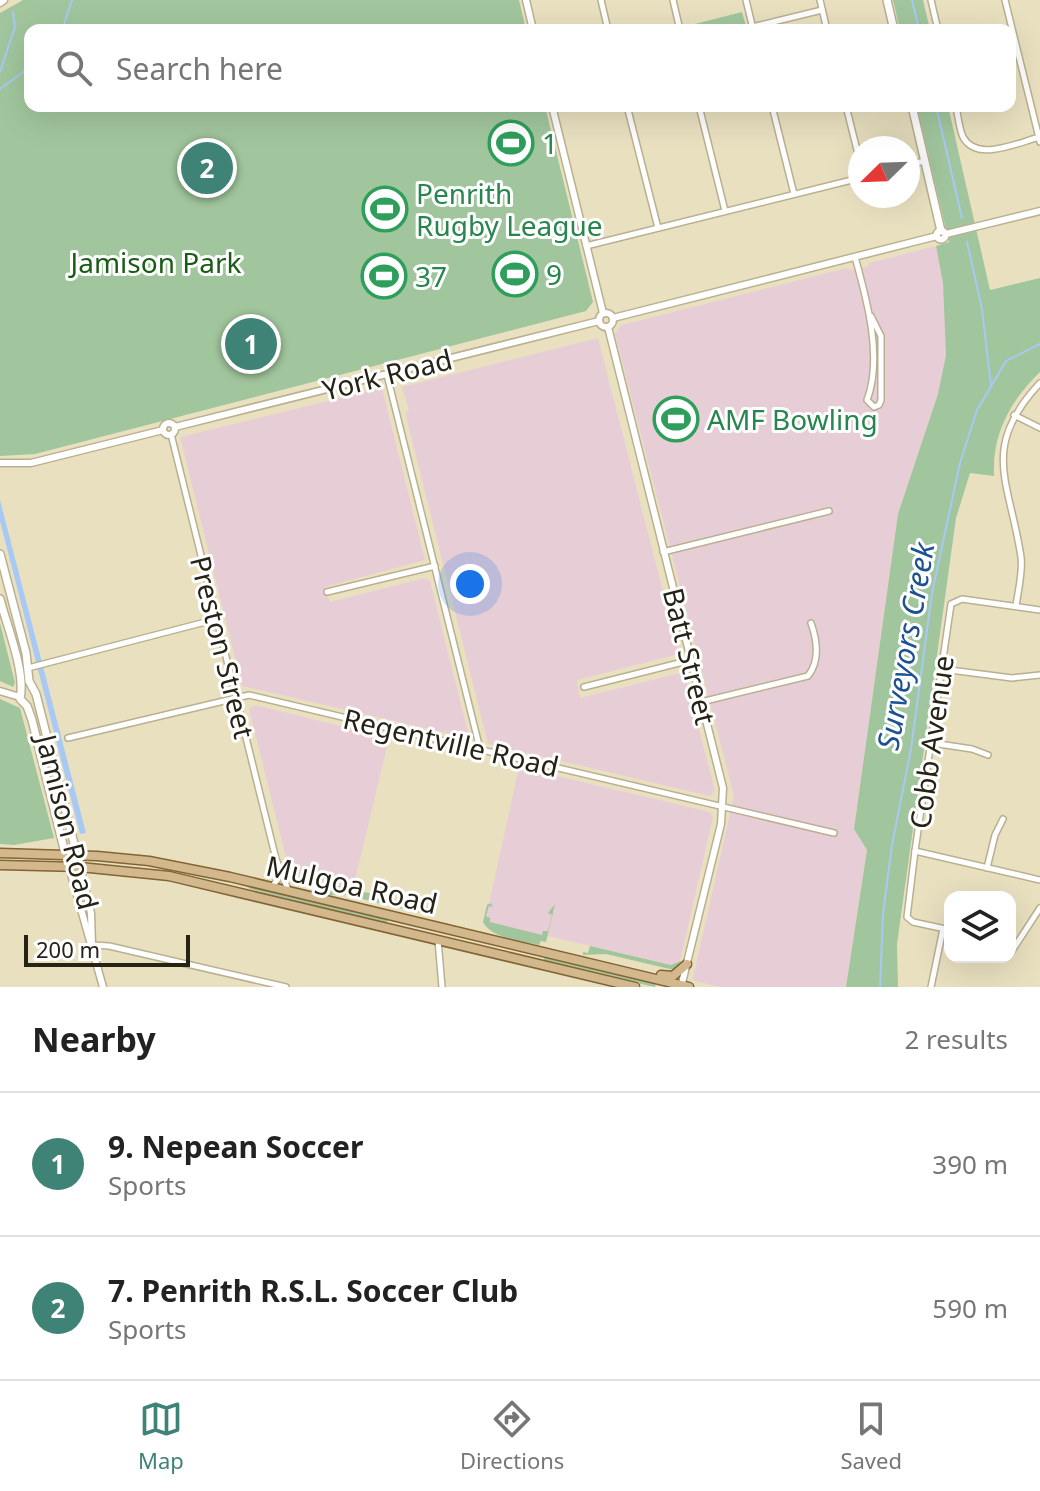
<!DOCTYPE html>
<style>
body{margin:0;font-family:"Noto Sans",sans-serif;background:#f2f2f2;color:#222}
.controls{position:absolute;right:24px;bottom:24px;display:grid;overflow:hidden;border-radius:16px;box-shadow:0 8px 32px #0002}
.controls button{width:72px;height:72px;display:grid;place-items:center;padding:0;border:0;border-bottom:2px solid #e0e0e0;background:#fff;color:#222;font:40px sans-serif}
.compass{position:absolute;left:848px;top:136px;width:72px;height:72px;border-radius:50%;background:#fff;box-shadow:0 8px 32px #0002;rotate:247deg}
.scale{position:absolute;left:24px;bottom:20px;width:166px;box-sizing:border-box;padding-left:8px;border:4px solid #252216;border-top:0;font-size:22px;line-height:28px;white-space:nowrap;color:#252216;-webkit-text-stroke:6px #fff;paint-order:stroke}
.you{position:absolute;left:470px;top:584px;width:28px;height:28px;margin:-20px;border:6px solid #fff;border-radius:50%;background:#1a73e8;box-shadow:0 0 0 12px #1a73e833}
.badge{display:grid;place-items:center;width:52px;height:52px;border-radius:50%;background:#3f8376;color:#fff;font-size:26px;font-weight:700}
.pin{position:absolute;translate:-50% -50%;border:4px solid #fff;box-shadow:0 2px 8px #0006}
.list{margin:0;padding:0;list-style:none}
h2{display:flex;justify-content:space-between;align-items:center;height:104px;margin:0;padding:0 32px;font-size:34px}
h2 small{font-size:26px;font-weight:400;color:#767676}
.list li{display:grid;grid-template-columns:52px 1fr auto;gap:24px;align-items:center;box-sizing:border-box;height:144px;padding:0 32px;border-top:2px solid #e0e0e0}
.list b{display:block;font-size:30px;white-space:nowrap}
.list p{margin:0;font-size:26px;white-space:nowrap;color:#767676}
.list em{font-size:26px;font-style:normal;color:#767676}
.icon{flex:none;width:44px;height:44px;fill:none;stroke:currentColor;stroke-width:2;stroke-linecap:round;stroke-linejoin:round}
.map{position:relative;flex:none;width:1040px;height:987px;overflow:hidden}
.search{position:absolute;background:#fff;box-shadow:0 8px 32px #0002;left:24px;right:24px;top:24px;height:88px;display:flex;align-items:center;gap:20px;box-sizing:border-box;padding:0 28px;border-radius:16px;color:#767676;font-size:30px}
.sheet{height:392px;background:#fff}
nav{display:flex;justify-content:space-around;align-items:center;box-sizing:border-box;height:112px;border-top:2px solid #e0e0e0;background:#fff;font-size:22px;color:#767676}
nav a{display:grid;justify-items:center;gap:4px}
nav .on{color:#3f8376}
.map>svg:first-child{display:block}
.industrial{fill:#e7ced6}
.green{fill:#a1c69d}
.water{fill:#a7c9f4}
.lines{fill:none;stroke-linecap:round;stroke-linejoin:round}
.stream{stroke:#a7c9f4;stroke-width:2}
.minor-casing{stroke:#bab091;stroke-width:8}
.tertiary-casing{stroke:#bab091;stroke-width:9}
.secondary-casing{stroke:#bab091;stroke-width:10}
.primary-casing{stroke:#836433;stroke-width:11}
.minor{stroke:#fff;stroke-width:5}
.tertiary{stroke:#fff;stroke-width:6}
.secondary{stroke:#fff;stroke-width:7}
.primary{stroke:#d3b88e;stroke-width:8}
.labels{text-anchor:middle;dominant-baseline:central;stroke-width:6;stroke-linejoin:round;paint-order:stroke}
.leisure-label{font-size:28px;fill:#27864d;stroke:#fff;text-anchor:start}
.park-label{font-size:28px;fill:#1a5b16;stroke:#fff}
.street-label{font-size:28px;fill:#252216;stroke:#fff}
.water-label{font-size:30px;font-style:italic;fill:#1c5192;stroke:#fff}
</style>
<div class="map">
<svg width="1040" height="987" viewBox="0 0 1040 987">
<rect width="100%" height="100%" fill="#e9e0c0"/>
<g class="industrial">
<polygon points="936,246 944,287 948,332 946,355 939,391 898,514 854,828 867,849 846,987 719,987 695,981 693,978 734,796 615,334 621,325 847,268 851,270 867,267 869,263"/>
<polygon points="598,338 679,654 577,680 580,698 684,672 715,791 710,796 488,744 405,412 409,411 402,387"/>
<polygon points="382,388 425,560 325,587 330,602 424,578 430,581 468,732 464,737 242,686 180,437"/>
<polygon points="255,705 389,738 353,889 290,874 249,709"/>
<polygon points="519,767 710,812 713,817 680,961 671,965 548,936 546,942 484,926"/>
</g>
<g class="green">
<polygon points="23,0 519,0 526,30 30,30 30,106 545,106 593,302 586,311 35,454 0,456 0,13"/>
<polygon points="893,0 923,0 930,30 900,30"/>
<polygon points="742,12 747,30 688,30 687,26"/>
<path d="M917 106H948L990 290 1040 278V372C1010 401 992 434 994 476L970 473 956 518 897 944 898 987H846L867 850 854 829 898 514 938 394 946 355 943 283 936 246 949 242Z"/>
<polygon points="0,623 15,683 13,687 0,681"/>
<polygon points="0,699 20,708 54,838 14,845 0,844"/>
<polygon points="245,884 388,918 387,924 250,889"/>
<polygon points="331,884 431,908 429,915 346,895 329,895"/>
<path d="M491 903 493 907 489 906 486 916 490 918V922L542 935 543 931H548L552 915 548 913 555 904 546 942 541 941 539 945C521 941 491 938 483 922L487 905Z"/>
<polygon points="590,946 671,965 681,961 674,970 606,954 583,955 583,952 588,953"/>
<polygon points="545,956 656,982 655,987 543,962"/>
</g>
<polygon class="water" points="0,500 86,833 80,834 0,521"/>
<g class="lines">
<g class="stream">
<polyline points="912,0 919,30"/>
<polyline points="62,30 72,0"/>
<polyline points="0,72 15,27 13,12"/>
<polyline points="0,89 30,67"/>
<polyline points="936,106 962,218"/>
<polyline points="967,242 982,309 991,386"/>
<polyline points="880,987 883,914 892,845 911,749 932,593 960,463 977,410 1006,361 1040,344"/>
</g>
<g class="minor-casing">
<g id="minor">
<polyline points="601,0 608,30"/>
<polyline points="673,0 680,30"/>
<polyline points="746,0 753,29"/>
<polyline points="820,0 827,30"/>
<polyline points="931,0 938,30"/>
<polyline points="1005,0 1040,142"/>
<polyline points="752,27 822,10"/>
<polyline points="627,106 658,228"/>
<polyline points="699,106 725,211"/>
<polyline points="772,106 794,194"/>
<polyline points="846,106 860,162"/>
<path d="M956 106C958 116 959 128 963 137 977 163 1019 142 1040 137"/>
<polyline points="908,165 924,161"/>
<polyline points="586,246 860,178"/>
<path d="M855 257C867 300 883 358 867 400L874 407 879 405 881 400V336L871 316"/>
<polyline points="387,375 480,749"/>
<polyline points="1014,415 1040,428"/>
<polyline points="171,434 276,859 288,890"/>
<polyline points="663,552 829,511"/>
<polyline points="327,592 435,566"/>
<path d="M1016 606C1018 591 1023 572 1021 557 1010 482 979 448 1040 383"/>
<polyline points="1040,610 962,599 951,604 915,851 1040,880"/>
<polyline points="28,668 217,619"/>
<polyline points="942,669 1012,678 1040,675"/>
<polyline points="584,687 691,660"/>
<path d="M701 702 808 676C820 661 817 640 811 623"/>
<polyline points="68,738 249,695 834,833"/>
<polyline points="932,743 972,749 988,755"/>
<polyline points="915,851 907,917 913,922 950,930"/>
<polyline points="987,868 995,835 1003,819"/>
<polyline points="272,887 277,880 277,868"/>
<polyline points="438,940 442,987"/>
<polyline points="92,945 109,946 286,987"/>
<polyline points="1010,954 1040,908"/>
<polyline points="931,987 943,929"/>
</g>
</g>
<g class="tertiary-casing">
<g id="tertiary">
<polyline points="526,0 533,30"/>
<polyline points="0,3 4,0"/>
<polyline points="552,106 603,313"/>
<circle cx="941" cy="235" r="4.5"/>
<polyline points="946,234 1040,211"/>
<circle cx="606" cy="320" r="7"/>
<polyline points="613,318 937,236"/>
<polyline points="608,327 723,788 721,824 681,987"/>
<circle cx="169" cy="429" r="6"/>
<polyline points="175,427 599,321"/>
<polyline points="0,463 31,463 163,430"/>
<polyline points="0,691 20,697"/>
<polyline points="69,867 103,987"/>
<polyline points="80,867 91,913 92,945"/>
</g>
</g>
<g class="secondary-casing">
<g id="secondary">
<polyline points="887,0 894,30"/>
<polyline points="912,106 941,231"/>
<polyline points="0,554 26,653 29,681 36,694 80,867"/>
<path d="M0 599C7 627 26 672 20 699L27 706 32 720 66 857"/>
</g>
</g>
<g class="primary-casing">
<g id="primary">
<polyline points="0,853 97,856 149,861 230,877 689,987"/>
<polyline points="0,865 80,867 169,876 635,987"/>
<polyline points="661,975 673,976 687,964"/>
</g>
</g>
<use href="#minor" class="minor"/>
<use href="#tertiary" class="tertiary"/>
<use href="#secondary" class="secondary"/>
<use href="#primary" class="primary"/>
</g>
<defs>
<g id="stadium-ring" transform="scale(2.3)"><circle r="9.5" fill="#fff" stroke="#2e9e5b" stroke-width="1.5"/><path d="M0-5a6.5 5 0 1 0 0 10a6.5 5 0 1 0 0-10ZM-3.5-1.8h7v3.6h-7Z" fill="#2e9e5b"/></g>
</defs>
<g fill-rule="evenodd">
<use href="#stadium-ring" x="511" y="143"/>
<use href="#stadium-ring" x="385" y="209"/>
<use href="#stadium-ring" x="515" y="274"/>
<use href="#stadium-ring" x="384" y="276"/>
<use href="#stadium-ring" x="676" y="419"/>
</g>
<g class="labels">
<g class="leisure-label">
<text x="542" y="143">1</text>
<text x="416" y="193">Penrith<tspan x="416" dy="32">Rugby League</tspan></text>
<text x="546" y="274">9</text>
<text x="415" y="276">37</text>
<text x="707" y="419">AMF Bowling</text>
</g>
<g class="park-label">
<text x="156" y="262">Jamison Park</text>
</g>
<g class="street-label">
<text transform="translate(387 374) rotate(-14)">York Road</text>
<text transform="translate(223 647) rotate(76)">Preston Street</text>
<text transform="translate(690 656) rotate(76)">Batt Street</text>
<text transform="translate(451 742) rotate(13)">Regentville Road</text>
<text transform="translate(931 742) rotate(-82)">Cobb Avenue</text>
<text transform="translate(68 822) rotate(76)">Jamison Road</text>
<text transform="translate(352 884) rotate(13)">Mulgoa Road</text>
</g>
<g class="water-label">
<text transform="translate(905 646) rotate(-80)">Surveyors Creek</text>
</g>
</g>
</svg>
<div class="controls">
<button><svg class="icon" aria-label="layers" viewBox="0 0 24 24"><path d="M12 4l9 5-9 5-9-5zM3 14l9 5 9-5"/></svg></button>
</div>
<svg class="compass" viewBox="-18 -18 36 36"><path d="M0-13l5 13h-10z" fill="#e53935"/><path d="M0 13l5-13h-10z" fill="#767676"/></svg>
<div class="scale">200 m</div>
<div class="you"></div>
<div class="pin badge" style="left:251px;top:344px">1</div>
<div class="pin badge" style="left:207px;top:168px">2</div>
<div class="search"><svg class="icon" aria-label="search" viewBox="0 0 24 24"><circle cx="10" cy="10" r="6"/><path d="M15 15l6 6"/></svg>Search here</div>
</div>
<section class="sheet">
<h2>Nearby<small>2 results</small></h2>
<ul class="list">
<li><span class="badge">1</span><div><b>9. Nepean Soccer</b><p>Sports</p></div><em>390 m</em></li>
<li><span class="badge">2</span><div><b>7. Penrith R.S.L. Soccer Club</b><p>Sports</p></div><em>590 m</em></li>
</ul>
</section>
<nav>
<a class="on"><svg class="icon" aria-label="map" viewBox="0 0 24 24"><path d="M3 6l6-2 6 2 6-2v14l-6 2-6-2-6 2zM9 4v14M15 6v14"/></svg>Map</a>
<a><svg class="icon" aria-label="directions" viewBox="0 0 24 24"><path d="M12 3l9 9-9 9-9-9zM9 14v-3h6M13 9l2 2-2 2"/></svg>Directions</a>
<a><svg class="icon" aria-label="saved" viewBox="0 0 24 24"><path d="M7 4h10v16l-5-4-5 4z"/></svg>Saved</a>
</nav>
